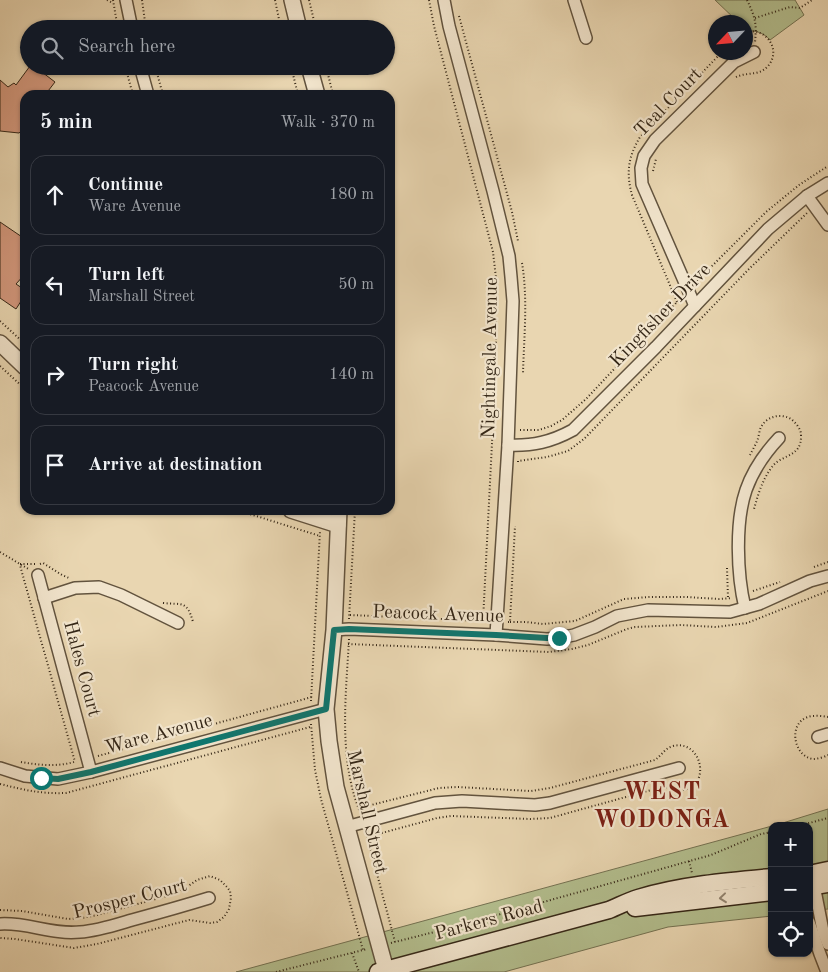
<!DOCTYPE html>
<meta charset="utf-8">
<style>
body{margin:0;font-family:"Old Standard TT",serif;background:#242831;color:#f1f3f6}
.controls{position:absolute;right:15px;bottom:15px;display:grid;overflow:hidden;border-radius:10px;box-shadow:0 1px 4px #0004}
.controls button{width:45px;height:45px;display:grid;place-items:center;padding:0;border:0;border-bottom:1px solid #363941;background:#171b24;color:#f1f3f6;font:25px sans-serif}
.compass{position:absolute;left:708px;top:15px;width:45px;height:45px;border-radius:50%;background:#171b24;box-shadow:0 1px 4px #0004;rotate:244deg}
.stop{position:absolute;width:15px;height:15px;margin:-11px;border:4px solid #0f766e;border-radius:50%;background:#fff}
.stop.end{background:#0f766e;border-color:#fff;box-shadow:0 1px 5px #0008}
.list{margin:0;padding:0;list-style:none}
h2{display:flex;justify-content:space-between;align-items:center;height:65px;margin:0;padding:0 20px;font-size:21px}
h2 small{font-size:16px;font-weight:400;color:#9ea1a6}
.list li{display:grid;grid-template-columns:32px 1fr auto;gap:15px;align-items:center;box-sizing:border-box;height:80px;margin:0 10px 10px;padding:0 10px;border:1px solid #363941;border-radius:15px}
.list b{display:block;font-size:19px;white-space:nowrap}
.list p{margin:0;font-size:16px;white-space:nowrap;color:#9ea1a6}
.list em{font-size:16px;font-style:normal;color:#9ea1a6}
.icon{flex:none;width:28px;height:28px;fill:none;stroke:currentColor;stroke-width:2;stroke-linecap:round;stroke-linejoin:round}
.map{position:relative;flex:none;width:828px;height:972px;overflow:hidden}
.search{position:absolute;background:#171b24;box-shadow:0 1px 4px #0004;left:20px;top:20px;width:375px;height:55px;display:flex;align-items:center;gap:12px;box-sizing:border-box;padding:0 18px;border-radius:28px;color:#9ea1a6;font-size:19px}
.panel{position:absolute;background:#171b24;box-shadow:0 1px 4px #0004;left:20px;top:90px;width:375px;height:425px;border-radius:15px}
.map>svg:first-child{display:block}
.green{fill:#b3be8e;stroke:#747252}
.building{fill:#d3987d;stroke:#352717}
.lines{fill:none;stroke-linecap:round;stroke-linejoin:round}
.minor-casing{stroke:#62533e;stroke-width:14}
.tertiary-casing{stroke:#62533e;stroke-width:18}
.secondary-casing{stroke:#352717;stroke-width:19}
.path{stroke:#352717;stroke-width:2;stroke-dasharray:1 2.5;stroke-linecap:butt}
.minor{stroke:#f1e4cc;stroke-width:11}
.tertiary{stroke:#f1e4cc;stroke-width:15}
.secondary{stroke:#f1e4cc;stroke-width:16}
.oneway{stroke:#938672}
.route{stroke:#0f766e;stroke-width:6}
.labels{text-anchor:middle;dominant-baseline:central;stroke-width:4.5;stroke-linejoin:round;paint-order:stroke}
.street-label{font-size:19px;fill:#352717;stroke:#f1e4cc}
.district-label{font-size:24px;font-weight:bold;letter-spacing:1px;fill:#7a1f14;stroke:#f1e4cc}
</style>
<div class="map">
<svg width="828" height="972" viewBox="0 0 828 972">
<rect width="100%" height="100%" fill="#e9d6b1"/>
<filter id="stains"><feTurbulence type="fractalNoise" baseFrequency=".004" numOctaves="4"/><feColorMatrix values="0 0 0 0 .2 0 0 0 0 .09 0 0 0 0 .02 0 0 0 .5 -.17"/></filter>
<radialGradient id="worn" r=".72"><stop offset=".6" stop-color="#630" stop-opacity="0"/><stop offset="1" stop-color="#630" stop-opacity=".3"/></radialGradient>
<g class="green">
<path d="M715 0H795L804 15 770 40C764 33 756 30 746 31V22H738Z"/>
<polygon points="828,809 828,909 809,911 809,826 773,826"/>
<polygon points="772,826 772,916 668,927 504,972 236,972"/>
</g>
<g class="building">
<polygon points="30,66 34,66 55,82 45,95 25,95 25,128 19,133 0,131 0,80 8,87 14,83 16,85"/>
<polygon points="0,222 25,239 25,274 16,284 25,290 25,295 16,309 0,298"/>
</g>
<g class="lines">
<g class="minor-casing">
<g id="minor">
<polyline points="126,0 132,29"/>
<polyline points="444,0 449,26 493,191 509,256 511,277 513,301 508,445 496,635"/>
<polyline points="574,0 586,38"/>
<polyline points="140,66 148,95"/>
<polyline points="807,196 828,225"/>
<polyline points="695,306 642,184 641,168 644,156 655,140 734,62 754,52"/>
<path d="M508 445C533 446 551 442 573 430L656 347 768 229 807 196 828 183"/>
<polyline points="38,575 91,772"/>
<polyline points="44,598 75,588 99,587 121,595 178,623"/>
<path d="M745 608C737 575 735 522 746 490 753 470 765 453 779 438"/>
<polyline points="334,630 349,629 496,635 547,639 559,638 574,635 595,627 617,616 648,610 730,612 759,604 810,581 828,576"/>
<polyline points="818,737 828,734"/>
<polyline points="0,768 25,776 58,779 91,772 326,709"/>
<polyline points="346,827 435,803 462,801 535,805 550,803 679,768"/>
<polyline points="813,880 823,931 828,944"/>
<polyline points="809,922 820,954 827,972"/>
<path d="M0 924C27 922 52 935 80 932 97 931 115 925 132 920 158 913 183 906 209 898"/>
</g>
</g>
<g class="tertiary-casing">
<g id="tertiary">
<polyline points="292,0 299,29"/>
<polyline points="309,66 317,95"/>
<polyline points="0,343 25,367"/>
<polyline points="291,510 338,525"/>
<polyline points="339,510 334,630 326,709 329,741 336,787 386,970"/>
</g>
</g>
<g class="secondary-casing">
<g id="secondary">
<polyline points="809,874 828,870"/>
<polyline points="809,887 828,884"/>
<polyline points="635,908 772,892"/>
<path d="M378 972 609 910C619 906 628 901 638 898 681 885 727 881 772 877"/>
</g>
</g>
<g class="path">
<polyline points="107,0 113,3"/>
<polyline points="113,0 118,29"/>
<polyline points="142,0 146,29"/>
<polyline points="275,0 281,29"/>
<polyline points="309,0 316,29"/>
<polyline points="429,0 434,26 493,252 496,278 496,364 483,621"/>
<path d="M747 0C755 17 757 23 755 42"/>
<polyline points="459,16 512,212 518,241"/>
<polyline points="755,18 790,7 800,8 812,0"/>
<polyline points="125,66 133,95"/>
<polyline points="155,66 163,95"/>
<polyline points="291,66 298,95"/>
<polyline points="326,66 333,95"/>
<path d="M736 77C746 72 760 76 768 66 782 50 766 27 746 32"/>
<polyline points="653,171 656,159"/>
<path d="M522 263C528 299 524 337 523 373"/>
<polyline points="697,281 766,212 799,185 828,166"/>
<path d="M677 302 632 195C626 173 628 157 640 137L722 52"/>
<polyline points="0,321 25,344"/>
<polyline points="0,366 25,389"/>
<polyline points="520,430 539,430 551,426 562,420 586,399 677,302 680,301"/>
<path d="M750 455C752 451 755 446 757 441 759 437 759 431 761 427 767 416 781 413 791 419 796 423 801 429 801 435 802 458 781 454 772 467 762 480 758 495 754 509"/>
<polyline points="518,462 518,461 547,457 568,451 584,439 749,269 807,213"/>
<polyline points="237,510 320,536"/>
<polyline points="0,552 30,570"/>
<polyline points="35,564 20,564 21,569 75,762"/>
<polyline points="40,564 43,563 62,575 69,578"/>
<polyline points="814,567 828,562"/>
<polyline points="727,568 728,598"/>
<polyline points="753,591 780,582"/>
<path d="M163 603C182 605 187 600 193 622"/>
<polyline points="350,615 485,621"/>
<polyline points="349,619 355,510"/>
<polyline points="508,622 510,622 515,526"/>
<polyline points="510,622 526,622 543,624 575,621 624,599 649,597 686,597 719,599 732,598"/>
<path d="M349 639C346 696 338 758 360 812"/>
<polyline points="348,644 549,652 572,649 588,645 627,629 635,627 681,625 716,627 747,623 828,591"/>
<polyline points="311,701 320,531"/>
<path d="M828 717C822 716 814 715 808 717 788 723 793 756 813 759 818 759 824 757 828 755"/>
<polyline points="311,724 315,770 321,799 363,950"/>
<polyline points="98,756 312,697"/>
<path d="M21 762C38 765 57 767 74 762"/>
<path d="M0 784C25 790 40 794 66 793L310 727"/>
<path d="M359 808 439 788 457 787 531 791 550 788 655 760C661 756 665 748 673 746 702 739 712 787 682 790 676 791 669 788 662 787L550 818 530 819 451 816 437 818 367 837"/>
<polyline points="798,826 828,818"/>
<polyline points="367,836 395,942"/>
<polyline points="689,861 692,873"/>
<polyline points="0,910 22,911 68,919 82,918 97,915 178,893 197,880 210,876 220,880 227,887 230,891 231,898 229,909 224,917 217,922 210,923 189,920 97,944 74,948 15,939 0,938"/>
<polyline points="391,943 458,926 711,855 761,834 772,832"/>
<polyline points="352,953 359,972"/>
<polyline points="276,972 367,949"/>
</g>
<use href="#minor" class="minor"/>
<use href="#tertiary" class="tertiary"/>
<use href="#secondary" class="secondary"/>
</g>
<defs><path id="oneway-chevron" d="M-2-3.5L2.5 0L-2 3.5" fill="none" stroke-width="1.6" stroke-linecap="round" stroke-linejoin="round" transform="scale(1.25)"/></defs>
<use class="oneway" href="#oneway-chevron" transform="translate(723 898) rotate(174)"/>
<g class="lines">
<polyline class="route" points="41,778 58,779 91,772 326,709 334,630 349,629 496,635 547,638 559,638"/>
</g>
<g class="labels">
<g class="street-label">
<text transform="translate(669 103) rotate(-46)">Teal Court</text>
<text transform="translate(661 316) rotate(-46)">Kingfisher Drive</text>
<text transform="translate(491 358) rotate(-89)">Nightingale Avenue</text>
<text transform="translate(438 615) rotate(2)">Peacock Avenue</text>
<text transform="translate(81 669) rotate(75)">Hales Court</text>
<text transform="translate(159 735) rotate(-15)">Ware Avenue</text>
<text transform="translate(366 812) rotate(77)">Marshall Street</text>
<text transform="translate(130 900) rotate(-14)">Prosper Court</text>
<text transform="translate(489 921) rotate(-15)">Parkers Road</text>
</g>
<g class="district-label">
<text x="662" y="793">WEST<tspan x="662" dy="28">WODONGA</tspan></text>
</g>
</g>
<rect width="100%" height="100%" filter="url(#stains)"/>
<rect width="100%" height="100%" fill="url(#worn)"/>
</svg>
<div class="controls">
<button>+</button>
<button>−</button>
<button><svg class="icon" aria-label="locate" viewBox="0 0 24 24"><circle cx="12" cy="12" r="6"/><path d="M12 2v4M12 18v4M2 12h4M18 12h4"/></svg></button>
</div>
<svg class="compass" viewBox="-18 -18 36 36"><path d="M0-13l5 13h-10z" fill="#e53935"/><path d="M0 13l5-13h-10z" fill="#9ea1a6"/></svg>
<div class="stop" style="left:41px;top:778px"></div>
<div class="stop end" style="left:559px;top:638px"></div>
<div class="search"><svg class="icon" aria-label="search" viewBox="0 0 24 24"><circle cx="10" cy="10" r="6"/><path d="M15 15l6 6"/></svg>Search here</div>
<section class="panel">
<h2>5 min<small>Walk · 370 m</small></h2>
<ul class="list">
<li><svg class="icon" aria-label="ahead" viewBox="0 0 24 24"><path d="M12 20V5M6 11l6-6 6 6"/></svg><div><b>Continue</b><p>Ware Avenue</p></div><em>180 m</em></li>
<li><svg class="icon" aria-label="left" viewBox="0 0 24 24"><path d="M17 20v-9H6M10 6l-5 5 5 5"/></svg><div><b>Turn left</b><p>Marshall Street</p></div><em>50 m</em></li>
<li><svg class="icon" aria-label="right" viewBox="0 0 24 24"><path d="M7 20v-9h11M14 6l5 5-5 5"/></svg><div><b>Turn right</b><p>Peacock Avenue</p></div><em>140 m</em></li>
<li><svg class="icon" aria-label="arrive" viewBox="0 0 24 24"><path d="M6 21V4h12l-3 4 3 4H6"/></svg><div><b>Arrive at destination</b></div></li>
</ul>
</section>
</div>
